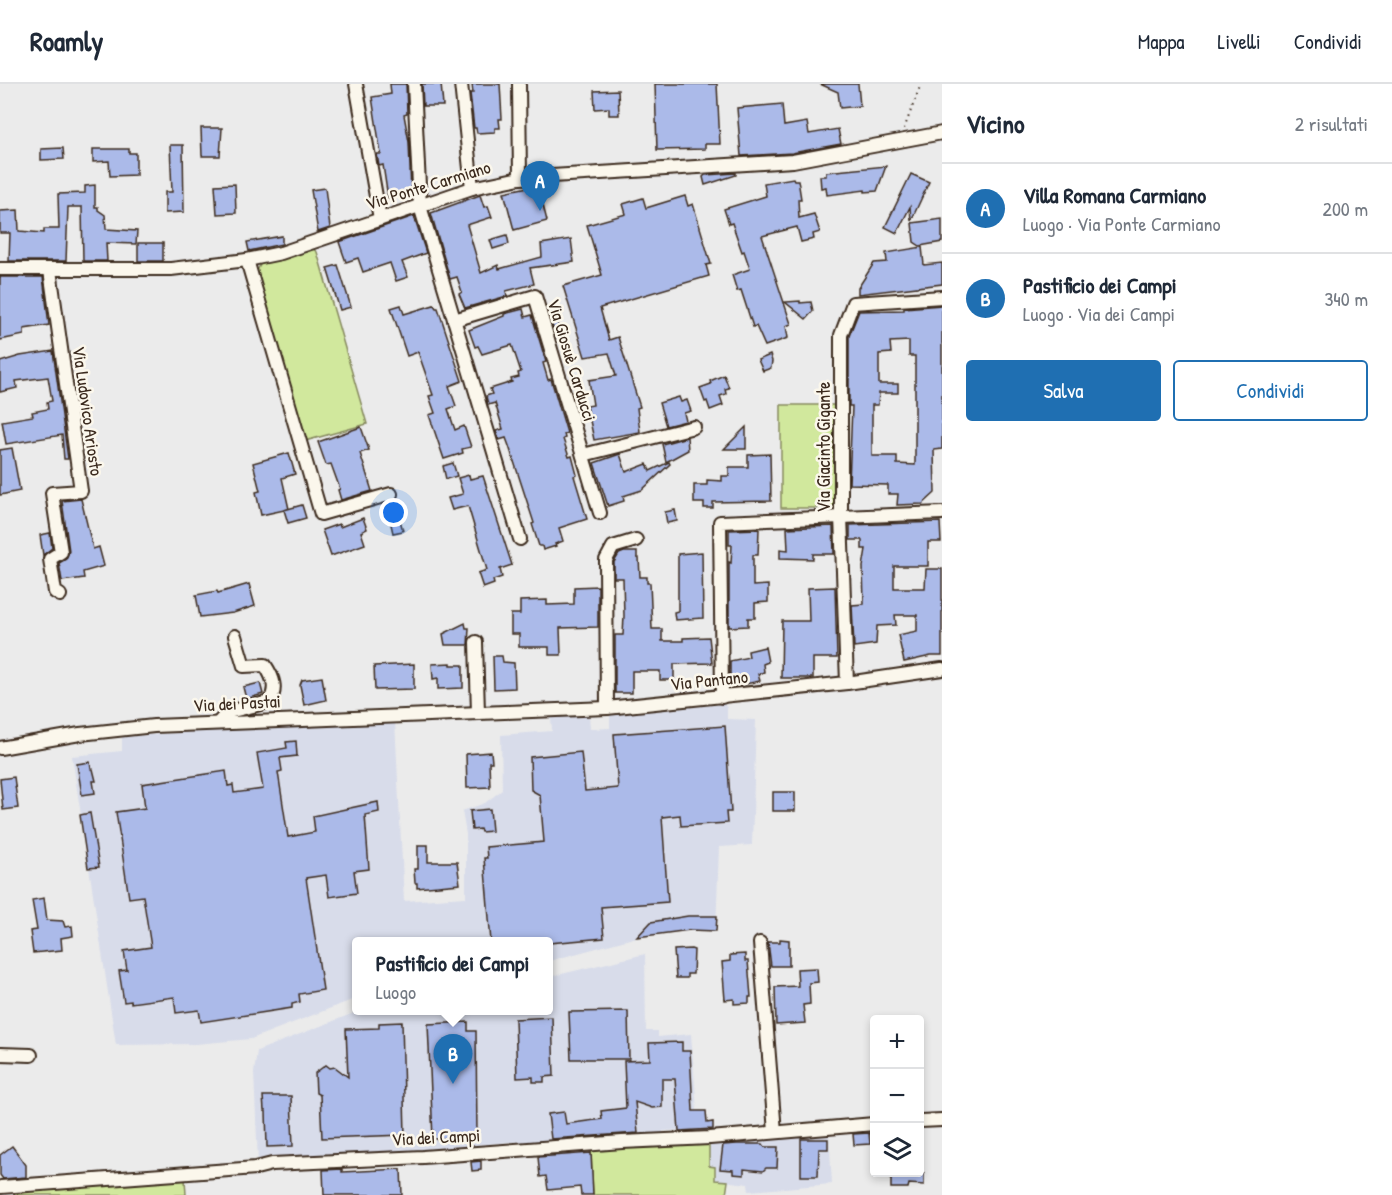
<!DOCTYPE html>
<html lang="it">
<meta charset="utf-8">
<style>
body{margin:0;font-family:"Patrick Hand",sans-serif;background:#f6f6f7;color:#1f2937}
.controls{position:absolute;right:18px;bottom:18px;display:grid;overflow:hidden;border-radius:6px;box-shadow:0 3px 9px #0003}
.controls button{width:54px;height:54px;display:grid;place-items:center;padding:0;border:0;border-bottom:2px solid #e0e1e3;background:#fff;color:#1f2937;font:30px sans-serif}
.you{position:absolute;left:394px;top:429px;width:21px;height:21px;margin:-15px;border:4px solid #fff;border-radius:50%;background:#1a73e8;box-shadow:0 0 0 9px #1a73e833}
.badge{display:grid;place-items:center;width:39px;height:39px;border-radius:50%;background:#1f6fb2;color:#fff;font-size:20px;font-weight:700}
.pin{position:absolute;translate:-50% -50px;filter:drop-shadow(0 2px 3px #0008)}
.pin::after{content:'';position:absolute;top:32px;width:21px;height:18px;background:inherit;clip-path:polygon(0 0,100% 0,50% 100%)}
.popup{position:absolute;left:352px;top:853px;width:201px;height:78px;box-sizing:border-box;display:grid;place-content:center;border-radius:6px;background:#fff;filter:drop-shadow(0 2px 4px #0005);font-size:20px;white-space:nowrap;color:#747a83}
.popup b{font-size:22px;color:#1f2937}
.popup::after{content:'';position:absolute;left:50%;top:100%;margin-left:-12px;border:12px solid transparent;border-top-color:#fff}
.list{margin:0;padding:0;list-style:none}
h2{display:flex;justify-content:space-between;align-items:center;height:78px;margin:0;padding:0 24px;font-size:26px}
h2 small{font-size:20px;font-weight:400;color:#747a83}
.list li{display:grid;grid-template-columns:39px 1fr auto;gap:18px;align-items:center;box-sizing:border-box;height:90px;padding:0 24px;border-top:2px solid #e0e1e3}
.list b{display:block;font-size:22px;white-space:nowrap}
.list p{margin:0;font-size:20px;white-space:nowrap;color:#747a83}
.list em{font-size:20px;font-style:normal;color:#747a83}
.actions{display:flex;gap:12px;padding:18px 24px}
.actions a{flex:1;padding:14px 0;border:2px solid #1f6fb2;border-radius:6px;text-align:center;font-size:21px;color:#1f6fb2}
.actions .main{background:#1f6fb2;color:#fff}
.icon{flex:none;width:33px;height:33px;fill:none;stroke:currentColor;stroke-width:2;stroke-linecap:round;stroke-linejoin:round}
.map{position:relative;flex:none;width:942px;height:1111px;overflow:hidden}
header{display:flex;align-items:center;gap:36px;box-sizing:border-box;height:84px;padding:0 30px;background:#fff;border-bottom:2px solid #e0e1e3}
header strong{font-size:28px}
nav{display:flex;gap:33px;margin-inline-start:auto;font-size:21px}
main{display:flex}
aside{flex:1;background:#fff}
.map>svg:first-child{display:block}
.built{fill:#d8dcea}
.green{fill:#d1e89d;stroke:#86895e;stroke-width:1.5}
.building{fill:#abbae9;stroke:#3b2a1e;stroke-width:1.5;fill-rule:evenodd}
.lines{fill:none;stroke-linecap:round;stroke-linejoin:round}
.minor-casing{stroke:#3b2a1e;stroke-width:16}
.path{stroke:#3b2a1e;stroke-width:2;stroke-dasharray:1.5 4.5;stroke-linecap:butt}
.minor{stroke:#fbf7ec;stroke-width:12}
.labels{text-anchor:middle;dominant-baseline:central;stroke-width:5;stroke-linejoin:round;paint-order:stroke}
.street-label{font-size:18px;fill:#3b2a1e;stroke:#fbf7ec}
</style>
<header>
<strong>Roamly</strong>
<nav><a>Mappa</a><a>Livelli</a><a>Condividi</a></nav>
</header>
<main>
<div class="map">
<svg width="942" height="1111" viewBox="0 0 942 1111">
<rect width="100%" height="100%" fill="#ebebeb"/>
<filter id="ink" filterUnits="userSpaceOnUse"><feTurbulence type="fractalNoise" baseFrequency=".0167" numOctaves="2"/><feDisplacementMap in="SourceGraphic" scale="12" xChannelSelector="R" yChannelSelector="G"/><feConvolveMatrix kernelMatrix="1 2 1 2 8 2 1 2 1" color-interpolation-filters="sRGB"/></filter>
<g filter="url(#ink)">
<g class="built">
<polygon points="724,620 727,624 727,635 756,636 752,761 719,763 716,847 691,846 637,853 549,877 549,858 357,858 357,914 251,955 196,960 116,961 72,672 122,667 122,653 286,641 395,637 404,817 466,813 466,750 462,727 485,719 502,706 501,651 552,647 551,633 589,630 590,645 610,644 610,631"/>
<polygon points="645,870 646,947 658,947 658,953 691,950 697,1027 706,1027 707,1039 713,1038 714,1051 695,1053 679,1049 679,1046 663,1047 663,1054 510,1058 455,1063 455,1066 258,1078 254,989 257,967 359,927 549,926 549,893"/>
<polygon points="829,1050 832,1100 749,1107 748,1100 715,1096 709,1082 709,1058"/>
</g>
<g class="green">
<polygon points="310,163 317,168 367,340 305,357 257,187 261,179"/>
<rect x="781" y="321" width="56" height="103"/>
<polygon points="709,1058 709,1082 715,1083 715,1096 728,1097 726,1111 593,1111 591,1066 603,1062"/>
<polygon points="185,1095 186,1111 16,1111 12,1107"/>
</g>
<g class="building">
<polygon points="390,0 406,0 407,30 404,31 409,58 411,109 388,114 383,81 379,82 377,70 381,70 372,13 391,10"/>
<polygon points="422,0 441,0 443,22 423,22"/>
<polygon points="472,0 500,0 502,35 499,35 500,44 495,44 495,48 477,49 476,44 474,44 470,9 473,9"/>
<polygon points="655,0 717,0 720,60 705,60 705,65 657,66"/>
<polygon points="820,0 858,0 860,22 840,24 838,8"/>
<polygon points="618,6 619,31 609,31 609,24 595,25 594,7"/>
<polygon points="782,20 784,42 807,38 809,50 838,45 841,60 792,69 741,72 737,24"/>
<polygon points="201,44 222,44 220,72 202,72"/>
<polygon points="170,61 183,61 184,128 165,129 165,108 172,108"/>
<polygon points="63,64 64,75 41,76 41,65"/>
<polygon points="93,65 129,65 129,69 136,69 136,91 110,92 109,77 93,78"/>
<polygon points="886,82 877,107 865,108 865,106 827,111 826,103 821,104 820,92 826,92 826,88"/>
<polygon points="736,89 736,91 705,101 703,93 705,91"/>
<polygon points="911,90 929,98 911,137 910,123 897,149 885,143"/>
<polygon points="793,94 794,96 798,96 801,115 798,115 799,134 814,130 820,148 813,150 814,155 801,158 797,143 762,152 791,240 786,242 788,254 765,262 756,242 753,243 741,206 737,207 732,191 750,185 744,167 742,168 732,139 729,140 724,125 766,112 764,99"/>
<polygon points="235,100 236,129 217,130 215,101"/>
<polygon points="95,101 95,123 98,123 98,126 105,131 106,145 137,147 136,160 106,159 107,177 83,177 82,123 68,123 66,177 9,177 10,149 0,149 0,127 18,126 19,147 44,149 44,145 59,145 58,110 85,109 85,102"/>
<polygon points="538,101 547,137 514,146 504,108"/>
<polygon points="325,104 330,144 318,148 311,106"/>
<polygon points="480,111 484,123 488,122 492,133 467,141 481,189 498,181 499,185 542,173 541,160 571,155 574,178 530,184 534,200 506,207 507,212 465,224 459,210 462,208 457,193 450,195 431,129"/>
<polygon points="685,112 688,122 693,120 711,180 706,181 709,192 600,224 609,256 618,253 640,323 637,324 640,348 594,356 587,322 593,321 589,296 616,292 609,269 585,273 563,202 602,191 587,141 626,130 623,120 643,114 646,124"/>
<polygon points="414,132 426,169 402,178 408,193 396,197 390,179 363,188 358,174 346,178 339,158"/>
<polygon points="942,135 942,158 920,162 914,158 912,139"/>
<polygon points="507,151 509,160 493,165 490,156"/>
<polygon points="282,152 282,160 249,167 247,158"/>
<rect x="138" y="159" width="25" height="18"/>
<polygon points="922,163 924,181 942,179 942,200 858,210 858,204 874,179 887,178 886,169"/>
<polygon points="338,181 351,223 340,226 327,184"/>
<polygon points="0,193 43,193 49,241 24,245 24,251 0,256"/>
<polygon points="800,217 800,219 811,218 813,227 806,235 785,218"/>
<polygon points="401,221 404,230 434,221 436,224 438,224 462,297 449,302 456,322 448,325 455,346 464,342 471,363 462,365 463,369 444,375 429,331 435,329 429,312 433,311 418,268 407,272 391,224"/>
<path d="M942 221V365L934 366 935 409 923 420 897 421 898 410H888V401L849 400 852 322H849V252L859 227 904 226V224ZM909 257V272H915V381L897 380V372H872V321H878L879 309H898V300H879V270L891 269 890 258Z"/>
<polygon points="523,225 525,233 532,231 546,278 543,279 548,296 551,295 567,349 564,350 565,354 563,355 569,373 572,372 577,391 574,392 587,435 559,444 563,457 555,460 556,462 543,466 542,462 539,462 532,440 534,439 509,362 506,354 499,356 496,347 503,345 495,319 488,321 486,312 492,310 490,305 512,298 511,295 519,293 518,289 521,288 512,261 482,270 478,262 475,263 469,246 504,232 504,230"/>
<polygon points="548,225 553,225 560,246 554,248"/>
<polygon points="53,267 68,375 64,375 62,351 6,360 2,337 33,332 32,328 48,325 47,318 52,317 48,293 16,297 17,304 0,308 0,278 20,272"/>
<polygon points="770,271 772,277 771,284 763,287 758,276"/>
<polygon points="724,291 729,304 725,305 726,310 720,312 723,321 710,326 707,317 705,318 700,304 711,300 710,297"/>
<polygon points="679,313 681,318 687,316 691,327 684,329 686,337 666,342 659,319"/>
<polygon points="361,343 369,366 360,369 372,407 341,416 338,406 340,405 331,380 326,381 318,358"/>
<polygon points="746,343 746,365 724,365"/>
<polygon points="687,353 688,366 666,378 662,360"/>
<polygon points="12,364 20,407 0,411 0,366"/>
<polygon points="289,369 295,390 282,394 289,425 261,431 256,408 260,407 253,379"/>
<polygon points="620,370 626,388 647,380 650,387 669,378 670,380 642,406 623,412 624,417 608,422 594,379"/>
<polygon points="770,370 771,417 713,418 713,424 704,424 704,419 694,419 694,401 707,401 707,396 722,397 722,392 729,392 729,383 748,383 748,371"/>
<polygon points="453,379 457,392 446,395 443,382"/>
<polygon points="469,391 470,395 483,392 512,481 500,485 502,493 493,496 494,500 483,504 478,489 487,486 468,422 452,426 448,414 463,410 458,394"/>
<polygon points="81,415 93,465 99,463 104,482 83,488 84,494 62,497 59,479 66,475 69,467 62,417"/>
<polygon points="302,421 306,434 288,439 284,426"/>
<polygon points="396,421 403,447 393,449 387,423"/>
<polygon points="675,426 677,437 667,439 665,428"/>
<polygon points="363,434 367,445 361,448 365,460 331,472 322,446 339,440 340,443"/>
<polygon points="940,438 941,458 928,458 928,482 894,482 894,504 925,504 926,485 942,485 942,572 931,572 904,578 898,551 917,547 917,531 895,531 896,541 877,542 876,560 854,563 852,521 864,520 863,483 866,465 862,465 862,456 850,456 850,441"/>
<polygon points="833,442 834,470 813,470 813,475 780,474 780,465 788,466 787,444"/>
<polygon points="759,445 758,471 753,471 753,502 768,501 768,518 755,519 755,534 748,534 748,542 729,543 729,478 731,479 732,461 729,461 729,446"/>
<polygon points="50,449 52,464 43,471 40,451"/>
<polygon points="624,468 637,468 637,474 639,474 640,493 647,493 647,499 650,499 652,545 662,545 662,557 683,557 683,554 709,553 712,579 674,580 674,596 660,596 660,587 632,587 632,609 615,609 615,551 623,551 624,532 623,494 614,494 614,478 619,470"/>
<polygon points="702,468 703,534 675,536 674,528 678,527 678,470"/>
<polygon points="249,500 255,522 233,529 200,533 196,511 217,507 218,509"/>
<polygon points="598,502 598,543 560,544 561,571 549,571 549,563 519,563 519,550 511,550 511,530 520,530 520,517 547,516 547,521 574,520 574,503"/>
<polygon points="835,503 837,574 813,574 813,594 781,594 782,537 809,537 808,504"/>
<polygon points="465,539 466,544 469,544 468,561 445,561 443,550"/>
<polygon points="765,563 768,578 763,580 764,588 758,590 760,597 730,603 730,577 749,573 748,567"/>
<polygon points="493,572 502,572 503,578 514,579 515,604 494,605"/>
<polygon points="451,579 451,581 463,581 463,604 438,605 438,594 433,595 432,580"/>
<polygon points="414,580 414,605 375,606 374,582"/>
<polygon points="322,593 326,616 304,621 300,601 302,596"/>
<polygon points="260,599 263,610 246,615 243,603"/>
<polygon points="725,642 731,728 726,728 727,739 681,742 680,731 662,733 668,818 601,823 604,854 549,859 491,858 484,774 487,774 486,763 544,758 540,711 531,706 530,673 581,668 585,707 618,704 614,650"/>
<polygon points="296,657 297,672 280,674 282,687 278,688 288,753 315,748 313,732 378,718 379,728 365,731 369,785 354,787 357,809 329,813 326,791 306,794 323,906 299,910 300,918 292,920 292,924 201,938 199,926 176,929 174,913 131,919 131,917 124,918 119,887 127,886 124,867 151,863 143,812 129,814 116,728 145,724 142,700 226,687 228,702 233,701 234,709 263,705 257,669 287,664 286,658"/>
<polygon points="491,668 492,678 489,678 490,703 467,704 466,670"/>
<polygon points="90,678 91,685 93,685 96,697 93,697 95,709 82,711 77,680"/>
<polygon points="14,693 18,724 3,726 0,695"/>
<rect x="773" y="708" width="22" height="19"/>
<polygon points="490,725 492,747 481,748 480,745 472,746 470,727"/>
<polygon points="90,729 99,783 88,784 80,731"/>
<polygon points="418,761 428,761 428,778 457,778 460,800 417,804 417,799 415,799 414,785 418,785"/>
<polygon points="44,814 47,836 63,837 65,843 72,842 73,852 61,854 62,866 33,869 30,847 37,846 32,816"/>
<polygon points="688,832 717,832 716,847 690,846 637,853 651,838"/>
<polygon points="780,855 789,856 789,882 771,882 768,858 780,858"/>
<polygon points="691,865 694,866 693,890 687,890 687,894 676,894 674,866"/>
<polygon points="745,870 745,877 748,877 751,913 749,913 749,919 734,920 734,915 725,916 722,878 730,877 730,871"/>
<polygon points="817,884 818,898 809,899 810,920 803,921 805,939 776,941 775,903 798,902 797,885"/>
<polygon points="628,927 629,975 571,975 569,928"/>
<polygon points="552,933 554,992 544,993 544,998 533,998 533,993 517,994 515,935"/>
<polygon points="402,938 405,1051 322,1054 320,1011 316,1009 315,989 326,981 330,984 335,983 348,993 346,945 379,944 379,939"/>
<polygon points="468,938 468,947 476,947 477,1053 433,1055 428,940"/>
<polygon points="682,958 682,967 690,967 693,1027 706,1027 707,1039 713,1038 713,1045 679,1047 675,995 662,995 662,1023 652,1024 635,1018 638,1049 551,1055 548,1030 564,1028 566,1040 602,1035 601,1027 626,1024 624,977 650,976 649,959"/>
<polygon points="263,1012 291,1012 293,1062 267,1063 266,1027 264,1027"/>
<polygon points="869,1049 870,1060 854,1061 853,1050"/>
<polygon points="801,1055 828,1055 828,1065 819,1065 818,1092 801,1092"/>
<polygon points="737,1060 763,1060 765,1063 778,1063 777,1084 766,1084 763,1087 744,1085 744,1091 733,1090 733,1086 720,1085 723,1061"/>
<polygon points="12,1062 26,1081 26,1093 3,1095 0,1091 0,1071"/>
<polygon points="591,1069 593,1111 581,1111 580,1103 548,1106 546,1092 540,1093 538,1073"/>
<polygon points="481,1077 481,1086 472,1087 471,1078"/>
<polygon points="342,1085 342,1088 401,1085 402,1111 324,1111 323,1086"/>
<polygon points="891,1089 924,1089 924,1101 909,1100 908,1104 891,1104"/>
</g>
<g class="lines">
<g class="minor-casing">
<g id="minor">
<polyline points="356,0 380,135"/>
<polyline points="414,0 420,122 520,455"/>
<polyline points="461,0 472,104"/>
<polyline points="519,0 520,94"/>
<polyline points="247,176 321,430 391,410"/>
<polyline points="0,185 171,185 247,176 281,169 472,104 520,94 793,77 942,49"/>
<polyline points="50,186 81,407 52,409 61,468 50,475 55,508 60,511"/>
<polyline points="454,236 535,212 600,429"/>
<polyline points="583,371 694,343"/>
<polyline points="476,558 478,629"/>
<polyline points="847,599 841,432 841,251 853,219 942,213"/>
<polyline points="722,613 720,438 942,429"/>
<polyline points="607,624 606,476 613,463 636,456"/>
<path d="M219 638 228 628 269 618C278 605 273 593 265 581L244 582 235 552"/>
<polyline points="0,664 80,650 154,642 607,624 847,599 942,585"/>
<polyline points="760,859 775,1048"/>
<polyline points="0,970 31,971"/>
<polyline points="920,1037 942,1036"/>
<polyline points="1,1103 256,1084 272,1080 423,1073 622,1058 710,1054 874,1040"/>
</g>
</g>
<polyline class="path" points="904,45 921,0"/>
<use href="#minor" class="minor"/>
</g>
</g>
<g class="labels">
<g class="street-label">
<text transform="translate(428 101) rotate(-17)">Via Ponte Carmiano</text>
<text transform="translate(572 276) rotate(73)">Via Giosuè Carducci</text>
<text transform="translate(88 327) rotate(82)">Via Ludovico Ariosto</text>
<text transform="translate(823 363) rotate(-90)">Via Giacinto Gigante</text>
<text transform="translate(709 596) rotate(-6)">Via Pantano</text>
<text transform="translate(237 619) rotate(-3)">Via dei Pastai</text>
<text transform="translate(436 1053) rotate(-3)">Via dei Campi</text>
</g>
</g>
</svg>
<div class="controls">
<button>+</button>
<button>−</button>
<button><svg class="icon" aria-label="layers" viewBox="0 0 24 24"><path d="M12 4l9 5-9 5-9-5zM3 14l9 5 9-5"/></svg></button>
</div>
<div class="you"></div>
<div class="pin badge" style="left:540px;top:127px">A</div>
<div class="pin badge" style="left:453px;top:1000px">B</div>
<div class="popup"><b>Pastificio dei Campi</b>Luogo</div>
</div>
<aside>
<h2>Vicino<small>2 risultati</small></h2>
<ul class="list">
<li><span class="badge">A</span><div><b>Villa Romana Carmiano</b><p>Luogo · Via Ponte Carmiano</p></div><em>200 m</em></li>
<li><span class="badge">B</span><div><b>Pastificio dei Campi</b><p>Luogo · Via dei Campi</p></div><em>340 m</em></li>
</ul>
<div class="actions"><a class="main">Salva</a><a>Condividi</a></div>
</aside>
</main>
